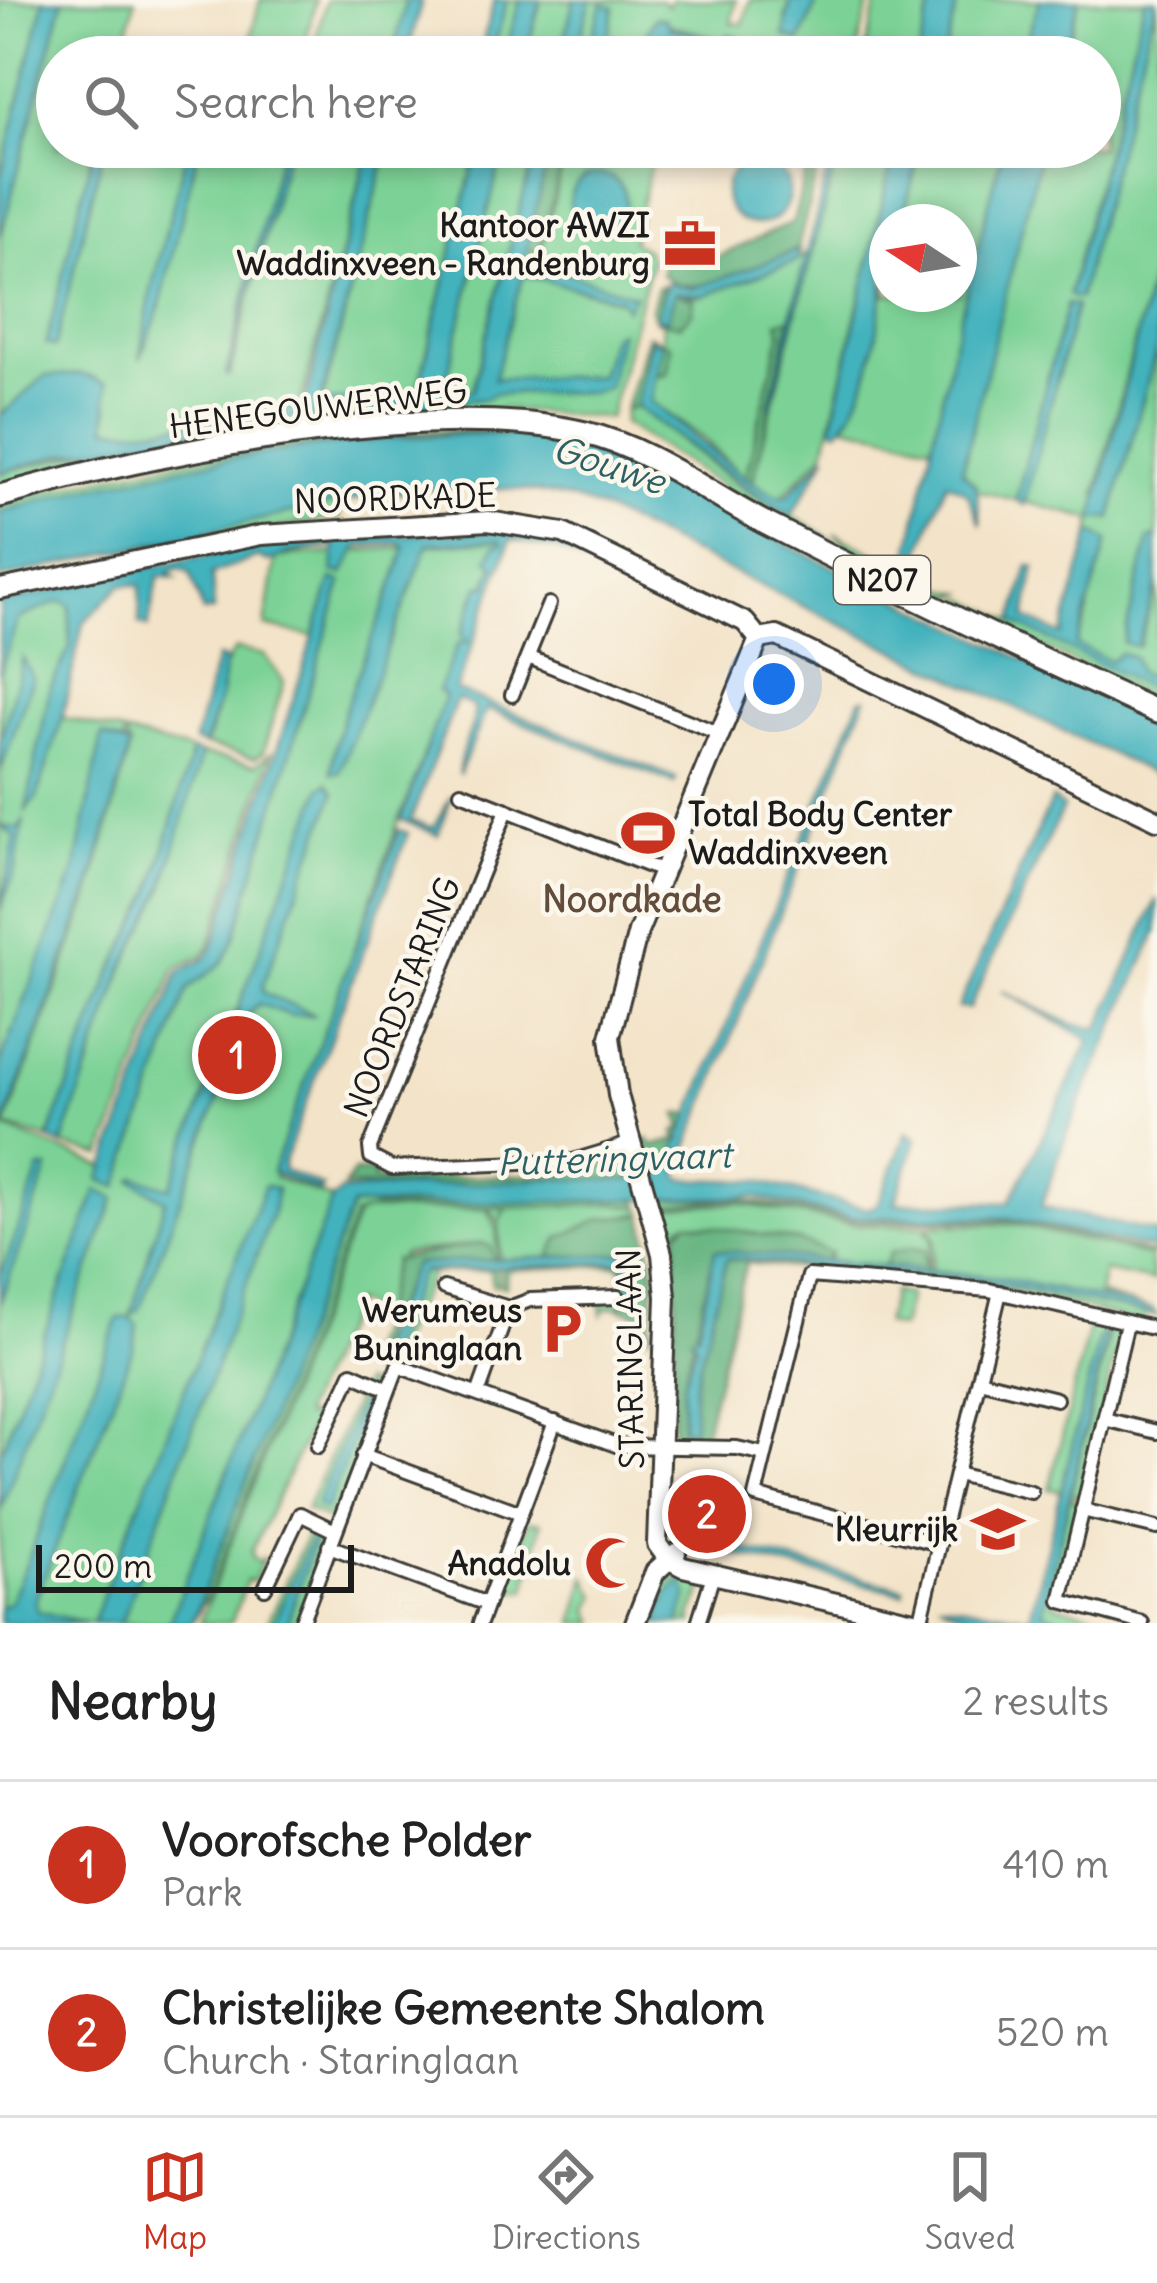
<!DOCTYPE html>
<meta charset="utf-8">
<style>
body{margin:0;font-family:Delius,sans-serif;background:#f6f6f6;color:#222}
.compass{position:absolute;left:869px;top:204px;width:108px;height:108px;border-radius:50%;background:#fff;box-shadow:0 6px 18px #0003;rotate:282deg}
.scale{position:absolute;left:36px;bottom:30px;width:318px;box-sizing:border-box;padding-left:12px;border:6px solid #1c1c1c;border-top:0;font-size:33px;line-height:42px;white-space:nowrap;color:#1c1c1c;-webkit-text-stroke:9px #fbf7ec;paint-order:stroke}
.you{position:absolute;left:774px;top:684px;width:42px;height:42px;margin:-30px;border:9px solid #fff;border-radius:50%;background:#1a73e8;box-shadow:0 0 0 18px #1a73e833}
.badge{display:grid;place-items:center;width:78px;height:78px;border-radius:50%;background:#c8321e;color:#fff;font-size:39px;font-weight:700}
.pin{position:absolute;translate:-50% -50%;border:6px solid #fff;box-shadow:0 3px 12px #0006}
.list{margin:0;padding:0;list-style:none}
h2{display:flex;justify-content:space-between;align-items:center;height:156px;margin:0;padding:0 48px;font-size:51px}
h2 small{font-size:39px;font-weight:400;color:#767676}
.list li{display:grid;grid-template-columns:78px 1fr auto;gap:36px;align-items:center;box-sizing:border-box;height:168px;padding:0 48px;border-top:3px solid #e0e0e0}
.list b{display:block;font-size:45px;white-space:nowrap}
.list p{margin:0;font-size:39px;white-space:nowrap;color:#767676}
.list em{font-size:39px;font-style:normal;color:#767676}
.icon{flex:none;width:66px;height:66px;fill:none;stroke:currentColor;stroke-width:2;stroke-linecap:round;stroke-linejoin:round}
.map{position:relative;flex:none;width:1157px;height:1623px;overflow:hidden}
.search{position:absolute;background:#fff;box-shadow:0 6px 18px #0003;left:36px;right:36px;top:36px;height:132px;display:flex;align-items:center;gap:30px;box-sizing:border-box;padding:0 42px;border-radius:66px;color:#767676;font-size:45px}
.sheet{height:492px;background:#fff}
nav{display:flex;justify-content:space-around;align-items:center;box-sizing:border-box;height:168px;border-top:3px solid #e0e0e0;background:#fff;font-size:33px;color:#767676}
nav a{display:grid;justify-items:center;gap:6px}
nav .on{color:#c8321e}
.map>svg:first-child{display:block}
.green{fill:#7bd296;stroke:#4c7759;stroke-width:3;fill-rule:evenodd}
.forest{fill:#64b47f;stroke:#40684e;stroke-width:3}
.water{fill:#42b2bd;stroke:#2f676c;stroke-width:3}
.lines{fill:none;stroke-linecap:round;stroke-linejoin:round}
.street-casing{stroke:#3c3a36;stroke-width:18}
.secondary-casing{stroke:#3c3a36;stroke-width:24}
.primary-casing{stroke:#3c3a36;stroke-width:27}
.street{stroke:#fff;stroke-width:12}
.secondary{stroke:#fff;stroke-width:18}
.primary{stroke:#fff;stroke-width:21}
.labels{text-anchor:middle;dominant-baseline:central;stroke-width:9;stroke-linejoin:round;paint-order:stroke}
.shield{fill:#fbf7ec;stroke:#5f5e5a;stroke-width:3}
.shield-label{font-size:30px;font-weight:bold;fill:#1c1c1c}
.poi-label{font-size:33px;font-weight:bold;fill:#1c1c1c;stroke:#fbf7ec;text-anchor:end}
.street-label{font-size:33px;fill:#1c1c1c;stroke:#fbf7ec}
.water-label{font-size:36px;font-style:italic;fill:#2d6064;stroke:#fbf7ec}
.neighbourhood-label{font-size:36px;font-weight:bold;fill:#624d3c;stroke:#fbf7ec}
</style>
<div class="map">
<svg width="1157" height="1623" viewBox="0 0 1157 1623">
<rect width="100%" height="100%" fill="#fbf7ec"/>
<filter id="ink" filterUnits="userSpaceOnUse"><feTurbulence type="fractalNoise" baseFrequency=".00833" numOctaves="2"/><feDisplacementMap in="SourceGraphic" scale="24" xChannelSelector="R" yChannelSelector="G"/><feConvolveMatrix kernelMatrix="1 2 1 2 8 2 1 2 1" color-interpolation-filters="sRGB"/></filter>
<filter id="wash" filterUnits="userSpaceOnUse"><feTurbulence type="fractalNoise" baseFrequency=".004" numOctaves="4" result="noise"/><feDisplacementMap in="SourceGraphic" scale="48" xChannelSelector="R" yChannelSelector="G"/><feGaussianBlur stdDeviation="2.7" result="paint"/><feColorMatrix in="noise" values="0 0 0 0 0 0 0 0 0 0 0 0 0 0 0 0 0 1.4 0 .05"/><feComposite in="paint" operator="in"/></filter>
<g filter="url(#wash)">
<rect width="100%" height="100%" fill="#f3e3c8"/>
<g class="green">
<polygon points="0,0 44,0 0,179"/>
<polygon points="63,0 135,0 122,57 57,57 57,147 94,147 47,344 55,346 104,147 188,147 151,291 140,359 158,313 199,147 281,147 230,376 288,147 369,147 300,406 142,433 107,427 109,406 45,380 0,416 0,239"/>
<polygon points="260,0 316,0 302,57 246,57"/>
<polygon points="326,0 406,0 392,57 311,57"/>
<polygon points="507,0 520,0 504,57 492,57"/>
<polygon points="541,0 574,0 560,57 525,57"/>
<polygon points="591,0 660,0 669,6 671,0 736,0 731,23 743,24 750,0 790,0 785,20 800,42 818,0 870,0 856,54 864,55 878,0 932,0 918,57 778,56 667,24 606,54 614,8 602,5 586,57 575,57"/>
<polygon points="958,0 1040,0 1024,45 1026,57 944,57"/>
<polygon points="1079,0 1145,0 1069,294 1074,298 1157,0 1157,254 1096,495 1111,518 1157,347 1157,537 1149,539 1123,642 1139,646 1157,583 1157,681 1138,672 1135,660 1112,662 1076,645 1088,612 1092,519 1024,502 1076,306 1067,305 1016,500 978,491 962,471 1042,147 1100,147 1100,57 1064,57"/>
<polygon points="388,147 478,147 416,395 322,403"/>
<polygon points="504,147 536,147 472,392 443,394"/>
<path d="M567 147H655L632 242 646 249 651 261 609 418 501 409 386 416 0 486V473L130 441 143 444 291 416 460 402 493 394 600 390 612 335 601 376 493 379 523 274 622 301 635 295 524 260 527 249 537 254 542 249ZM585 177 618 182 624 190 609 228 584 227 572 191Z"/>
<polygon points="840,147 895,147 825,452 780,498 752,484"/>
<polygon points="921,147 1003,147 934,445 845,425 858,397 887,283 887,294 959,294 959,222 902,222"/>
<polygon points="807,252 790,320 778,323 781,331 745,478 701,437 651,402 656,374 664,376 662,322 681,325 694,299 690,296 702,296 797,261"/>
<path d="M636 407C671 431 701 458 735 483 771 510 814 521 845 552L734 494 623 423 625 409Z"/>
<path d="M490 430C613 439 676 485 782 539 742 534 693 494 654 473 630 460 604 451 578 444 442 405 138 471 0 512V503C157 461 326 427 490 430Z"/>
<polygon points="338,502 340,518 100,554"/>
<polygon points="834,533 949,590 964,593 947,600 859,558"/>
<polygon points="499,540 503,545 464,636 468,642 397,826 274,1177 344,1204 181,1623 33,1623 0,1616 0,1126 115,1171 183,985 220,951 316,637 265,626 276,557"/>
<polygon points="966,598 1157,692 1157,702 955,605"/>
<polygon points="60,601 70,605 70,648 50,688 32,780 54,715 192,751 152,893 111,974 48,1139 6,1126 89,899 130,746 125,736 67,923 0,1105 0,772 33,678 0,762 0,612"/>
<path d="M236 649 264 655 284 682 263 752 255 758 204 745C222 717 213 673 236 649Z"/>
<polygon points="271,753 210,945 203,955 175,969 102,1156 62,1145 124,967 163,890 201,754 256,765"/>
<polygon points="639,1197 639,1205 374,1209 355,1215 209,1593 192,1623 352,1206"/>
<polygon points="658,1199 737,1199 857,1220 1013,1220 1157,1255 1007,1221 853,1222 729,1200 662,1206"/>
<polygon points="737,1203 856,1225 924,1226 932,1240 927,1270 925,1251 886,1262 885,1266 824,1260 829,1257 688,1222 679,1226 674,1279 662,1207"/>
<path d="M617 1204 641 1207 643 1214C611 1217 561 1224 549 1258L500 1261 499 1223 489 1208H505L500 1221 507 1208Z"/>
<path d="M487 1209 497 1228V1261L482 1243 402 1254C386 1292 386 1326 369 1362L418 1273 496 1268 497 1285H492L490 1270 432 1273 381 1378 359 1368 379 1325 374 1321 377 1313 354 1302 304 1410V1417L316 1416 252 1550V1558L260 1562 264 1557 253 1582 247 1580 231 1623H200L357 1216 366 1211Z"/>
<polygon points="1014,1224 1150,1256 1153,1281 1104,1271 1099,1294 1146,1308 999,1277 931,1271 935,1240 928,1226"/>
<polygon points="624,1262 630,1303 604,1309 602,1314 600,1303 623,1291 621,1265 507,1270 506,1286 501,1286 501,1267"/>
<polygon points="797,1264 926,1276 926,1281 796,1268"/>
<polygon points="929,1276 1016,1286 1146,1313 1144,1323 1012,1291 929,1281"/>
<polygon points="893,1291 909,1295 901,1328 885,1324"/>
<polygon points="1091,1320 1121,1331 1080,1496 1071,1494 1108,1340 1105,1332 1099,1338 1061,1491 1049,1489"/>
<polygon points="363,1383 376,1389 379,1400 338,1510 327,1519 306,1509"/>
<polygon points="1070,1498 1079,1501 1054,1604 1130,1623 1074,1623 1043,1613"/>
<polygon points="529,1521 541,1523 526,1590 504,1590"/>
<polygon points="311,1526 326,1533 326,1541 296,1623 287,1623 317,1535 273,1623 267,1623"/>
<polygon points="682,1575 705,1587 691,1616 693,1623 679,1623 688,1596 669,1591 657,1623 645,1623 662,1584"/>
<polygon points="586,1577 597,1596 590,1610 596,1623 574,1623"/>
</g>
<g class="forest">
<polygon points="666,41 670,41 738,57 628,57"/>
<polygon points="550,147 567,147 538,255 527,249"/>
<path d="M812 147H823L798 249C761 263 694 306 661 274L663 260 704 263 793 222Z"/>
<polygon points="663,285 660,301 675,293 694,299 692,313 680,325 656,321 651,309 657,287"/>
<polygon points="787,319 790,320 752,484 745,478 781,331 778,322"/>
<polygon points="648,335 671,345 668,373 656,374 662,343 651,339 636,407 625,409"/>
<polygon points="678,1114 691,1114 667,1171 652,1180 641,1141 649,1139 652,1146 677,1140 675,1132 682,1129"/>
<polygon points="618,1154 628,1157 633,1179 344,1187 354,1172 375,1172 374,1179 562,1174 619,1162"/>
<polygon points="643,1214 655,1277 650,1338 642,1316 619,1308 625,1301 637,1301 634,1253 549,1258 559,1238 600,1219"/>
<polygon points="688,1222 799,1241 831,1253 824,1260 715,1250 683,1384 682,1428 693,1430 694,1387 723,1259 797,1264 796,1268 746,1263 703,1439 672,1439 677,1233"/>
<polygon points="482,1243 491,1247 494,1261 414,1264 385,1327 382,1311 394,1260"/>
<polygon points="910,1248 925,1250 925,1270 885,1266 890,1253"/>
</g>
<g class="water">
<polygon points="44,0 63,0 0,239 0,179"/>
<polygon points="406,0 422,0 410,46 396,42"/>
<polygon points="494,0 507,0 492,57 479,57"/>
<polygon points="520,0 541,0 525,57 504,57"/>
<polygon points="574,0 591,0 575,57 560,57"/>
<polygon points="790,0 818,0 800,42 784,36"/>
<polygon points="932,0 958,0 944,57 918,57"/>
<polygon points="1040,0 1079,0 1064,57 1026,57 1024,45"/>
<polygon points="1145,0 1156,0 1079,298 1074,298 1069,295"/>
<polygon points="602,4 614,7 606,53 644,37 656,17 666,19 670,28 724,40 728,34 739,37 741,47 777,55 783,48 802,57 738,57 666,41 628,57 586,57"/>
<polygon points="94,147 104,147 55,347 46,344"/>
<polygon points="188,147 199,147 158,313 140,359 151,291"/>
<polygon points="281,147 288,147 227,377 226,373"/>
<polygon points="369,147 388,147 321,402 417,395 478,147 504,147 443,393 472,391 536,147 550,147 525,260 635,295 626,309 621,299 523,275 494,379 600,376 612,335 620,331 608,387 594,392 493,394 486,399 232,424 241,415 300,406 306,399"/>
<polygon points="833,147 840,147 771,408 769,407"/>
<path d="M895 147H921L902 222H887C887 272 877 395 838 430L832 427Z"/>
<polygon points="1003,147 1042,147 962,471 976,485 981,525 967,492 947,482 915,565 909,554 954,342"/>
<circle cx="757" cy="192" r="32"/>
<circle cx="598" cy="202" r="28"/>
<polygon points="800,250 797,261 702,296 675,293 667,320 656,318 667,283 695,288"/>
<polygon points="1157,254 1157,347 1111,518 1093,519"/>
<polygon points="1067,304 1076,306 1024,505 1016,500"/>
<path d="M651 339 662 343 651 402C684 425 752 493 786 497L828 454 792 515C736 484 689 443 636 407Z"/>
<path d="M81 374 107 383V427C149 434 183 422 225 419L228 425 59 455 0 473V416L45 376Z"/>
<path d="M471 434C616 434 687 496 811 556 926 612 1042 668 1157 724V776L601 509C484 463 351 500 232 526 154 543 77 560 0 579V512C152 467 313 440 471 434Z"/>
<path d="M502 531 558 543 616 567 613 575 557 550 511 539 456 690 676 778 674 783 487 709 459 775C457 751 477 727 474 707L457 699 411 820 433 828 452 795 438 835 401 820 445 696 438 691 458 643 468 642 461 635 479 586 487 585 495 565 488 560 495 545 502 544 500 540 428 544 339 773H331C337 704 386 616 405 547L400 543 359 546 343 574 333 572 335 546 289 553 268 562 258 557 212 574 214 611 203 612 190 573 179 568 169 573 175 578 159 576 148 627 139 624 140 585H121L83 623 62 719 37 797 26 810 50 688 70 648V605L60 601 18 619 0 672V603L162 564 300 538Z"/>
<polygon points="1091,532 1108,541 1076,645 1111,661 1120,653 1134,657 1138,672 1157,681 1157,692 1013,622 1029,566 1035,567 1026,618 1062,635"/>
<polygon points="1157,537 1157,583 1137,647 1123,643 1149,539"/>
<polygon points="332,579 342,582 234,940 222,963 188,989 118,1187 100,1180 179,972 206,958 213,947"/>
<polygon points="23,658 33,678 0,772 0,742"/>
<polygon points="217,658 225,660 221,695 204,745 194,742"/>
<polygon points="866,698 678,1172 682,1179 759,1181 868,1209 878,1204 907,1132 917,1138 895,1203 1010,1202 1090,1040 1002,991 1072,1024 1099,1029 1157,898 1157,932 1069,1128 1041,1206 1157,1233 1157,1250 1008,1218 849,1217 753,1197 352,1206 192,1623 169,1623 332,1200 341,1191 546,1179 652,1180 667,1171 860,699"/>
<polygon points="102,735 130,746 89,891 0,1137 0,1064 75,871"/>
<polygon points="192,751 201,754 198,767 163,890 124,967 62,1145 48,1139 111,974 152,893"/>
<polygon points="328,783 335,793 263,985 264,993 315,1015 290,1015 259,1004 252,1010 139,1310 131,1314 165,1200 132,1180 136,1177 170,1188 322,786"/>
<polygon points="1052,799 1063,808 969,1009 958,1008"/>
<polygon points="24,819 15,871 0,910 15,837 0,826 19,828"/>
<polygon points="399,830 408,833 283,1164 284,1170 323,1187 321,1192 272,1172"/>
<polygon points="40,1169 48,1169 0,1303 0,1277"/>
<polygon points="265,1185 277,1189 273,1212 121,1623 92,1623"/>
<polygon points="97,1190 115,1198 0,1511 0,1455"/>
<polygon points="715,1250 999,1277 1151,1309 1157,1316 986,1281 727,1258 694,1387 693,1431 682,1428 683,1384 696,1344 691,1336 698,1332"/>
<polygon points="634,1253 635,1303 630,1303 624,1262 421,1272 381,1368 370,1365 414,1264"/>
<polygon points="130,1317 138,1325 133,1348 36,1599 37,1611 87,1623 0,1623 0,1607 9,1603 26,1565 118,1318"/>
<path d="M1107 1333 1043 1612 1074 1623C1040 1623 963 1623 941 1602L1030 1617 1099 1338Z"/>
<polygon points="363,1396 370,1399 326,1510 317,1506 318,1500"/>
<polygon points="688,1466 691,1529 698,1538 904,1588 903,1593 693,1545 682,1529"/>
<polygon points="317,1535 287,1623 273,1623 312,1537"/>
<polygon points="683,1581 688,1596 679,1623 657,1623 669,1591"/>
</g>
</g>
<g filter="url(#ink)">
<g class="lines">
<g class="street-casing">
<g id="street">
<polyline points="528,657 718,733"/>
<polyline points="512,695 549,604"/>
<polyline points="461,792 662,871"/>
<polyline points="507,810 370,1147 371,1157 392,1168 573,1161 632,1143"/>
<polyline points="444,1288 509,1308 530,1300 618,1297"/>
<polyline points="1127,1323 1061,1601 1142,1623"/>
<polyline points="979,1380 1056,1399"/>
<polyline points="478,1394 509,1308"/>
<polyline points="1104,1419 1157,1432"/>
<polyline points="318,1446 352,1373 388,1389"/>
<polyline points="363,1455 521,1513"/>
<polyline points="956,1474 1031,1492"/>
<polyline points="1082,1510 1157,1528"/>
<polyline points="939,1544 755,1496 809,1276 989,1290 1157,1329"/>
<polyline points="329,1546 487,1604"/>
<polyline points="265,1588 300,1514 335,1531"/>
<polyline points="301,1623 398,1366 619,1446 737,1448 764,1454"/>
<polyline points="480,1623 555,1422"/>
<polyline points="698,1623 714,1572"/>
<polyline points="920,1623 1000,1292"/>
</g>
</g>
<g class="secondary-casing">
<g id="secondary">
<polyline points="0,589 261,535 488,521 563,533 745,622 759,639"/>
<polyline points="759,639 638,932 610,1037 618,1095 662,1254 666,1297 657,1544 668,1559 683,1567 922,1623"/>
<polyline points="759,639 777,636 1157,820"/>
<polyline points="635,1623 655,1572 676,1553"/>
</g>
</g>
<g class="primary-casing">
<path id="primary" d="M0 496C153 452 431 397 585 433 653 449 709 495 771 526 898 591 1027 653 1157 712"/>
</g>
<use href="#street" class="street"/>
<use href="#secondary" class="secondary"/>
<use href="#primary" class="primary"/>
</g>
</g>
<defs>
<g id="office-bare" transform="scale(4.14)"><path d="M-6-3h4V-5.5h4V-3h4V5H-6ZM-1-4.5V-3h2v-1.5ZM-6 0V1H6V0Z" fill="#c8321e" stroke="#fbf7ec" stroke-width="2.5" paint-order="stroke"/></g>
<g id="stadium-bare" transform="scale(4.14)"><path d="M0-5a6.5 5 0 1 0 0 10a6.5 5 0 1 0 0-10ZM-3.5-1.8h7v3.6h-7Z" fill="#c8321e" stroke="#fbf7ec" stroke-width="2.5" paint-order="stroke"/></g>
<g id="parking-bare" transform="scale(4.14)"><path d="M-3.5-5.5H1a3.5 3.5 0 0 1 0 7H-1V5.5H-3.5ZM-1-3.4V-.6H.8a1.4 1.4 0 0 0 0-2.8Z" fill="#c8321e" stroke="#fbf7ec" stroke-width="2.5" paint-order="stroke"/></g>
<g id="school-bare" transform="scale(4.14)"><path d="M0-5L7-2L0 1L-7-2ZM-4 1L0 2.5L4 1V4Q0 6-4 4Z" fill="#c8321e" stroke="#fbf7ec" stroke-width="2.5" paint-order="stroke"/></g>
<g id="mosque-bare" transform="scale(4.14)"><path d="M3.5-4.9A6 6 0 1 0 3.5 4.9A5 5 0 1 1 3.5-4.9Z" fill="#c8321e" stroke="#fbf7ec" stroke-width="2.5" paint-order="stroke"/></g>
</defs>
<g fill-rule="evenodd">
<use href="#office-bare" x="690" y="244"/>
<use href="#stadium-bare" x="648" y="833"/>
<use href="#parking-bare" x="562" y="1329"/>
<use href="#school-bare" x="998" y="1529"/>
<use href="#mosque-bare" x="611" y="1563"/>
</g>
<g class="labels">
<rect class="shield" x="834" y="556" width="96" height="48" rx="9"/>
<g class="shield-label">
<text x="882" y="580">N207</text>
</g>
<g class="poi-label">
<text x="650" y="225">Kantoor AWZI<tspan x="650" dy="38">Waddinxveen - Randenburg</tspan></text>
<text x="688" y="814" text-anchor="start">Total Body Center<tspan x="688" dy="38">Waddinxveen</tspan></text>
<text x="522" y="1310">Werumeus<tspan x="522" dy="38">Buninglaan</tspan></text>
<text x="958" y="1529">Kleurrijk</text>
<text x="571" y="1563">Anadolu</text>
</g>
<g class="street-label">
<text transform="translate(318 408) rotate(-7)">HENEGOUWERWEG</text>
<text transform="translate(395 498) rotate(-2)">NOORDKADE</text>
<text transform="translate(402 997) rotate(-68)">NOORDSTARING</text>
<text transform="translate(630 1359) rotate(-91)">STARINGLAAN</text>
</g>
<g class="water-label">
<text transform="translate(609 465) rotate(18)">Gouwe</text>
<text transform="translate(614 1159) rotate(-2)">Putteringvaart</text>
</g>
<g class="neighbourhood-label">
<text x="632" y="899">Noordkade</text>
</g>
</g>
</svg>
<svg class="compass" viewBox="-18 -18 36 36"><path d="M0-13l5 13h-10z" fill="#e53935"/><path d="M0 13l5-13h-10z" fill="#767676"/></svg>
<div class="scale">200 m</div>
<div class="you"></div>
<div class="pin badge" style="left:237px;top:1055px">1</div>
<div class="pin badge" style="left:707px;top:1514px">2</div>
<div class="search"><svg class="icon" aria-label="search" viewBox="0 0 24 24"><circle cx="10" cy="10" r="6"/><path d="M15 15l6 6"/></svg>Search here</div>
</div>
<section class="sheet">
<h2>Nearby<small>2 results</small></h2>
<ul class="list">
<li><span class="badge">1</span><div><b>Voorofsche Polder</b><p>Park</p></div><em>410 m</em></li>
<li><span class="badge">2</span><div><b>Christelijke Gemeente Shalom</b><p>Church · Staringlaan</p></div><em>520 m</em></li>
</ul>
</section>
<nav>
<a class="on"><svg class="icon" aria-label="map" viewBox="0 0 24 24"><path d="M3 6l6-2 6 2 6-2v14l-6 2-6-2-6 2zM9 4v14M15 6v14"/></svg>Map</a>
<a><svg class="icon" aria-label="directions" viewBox="0 0 24 24"><path d="M12 3l9 9-9 9-9-9zM9 14v-3h6M13 9l2 2-2 2"/></svg>Directions</a>
<a><svg class="icon" aria-label="saved" viewBox="0 0 24 24"><path d="M7 4h10v16l-5-4-5 4z"/></svg>Saved</a>
</nav>
